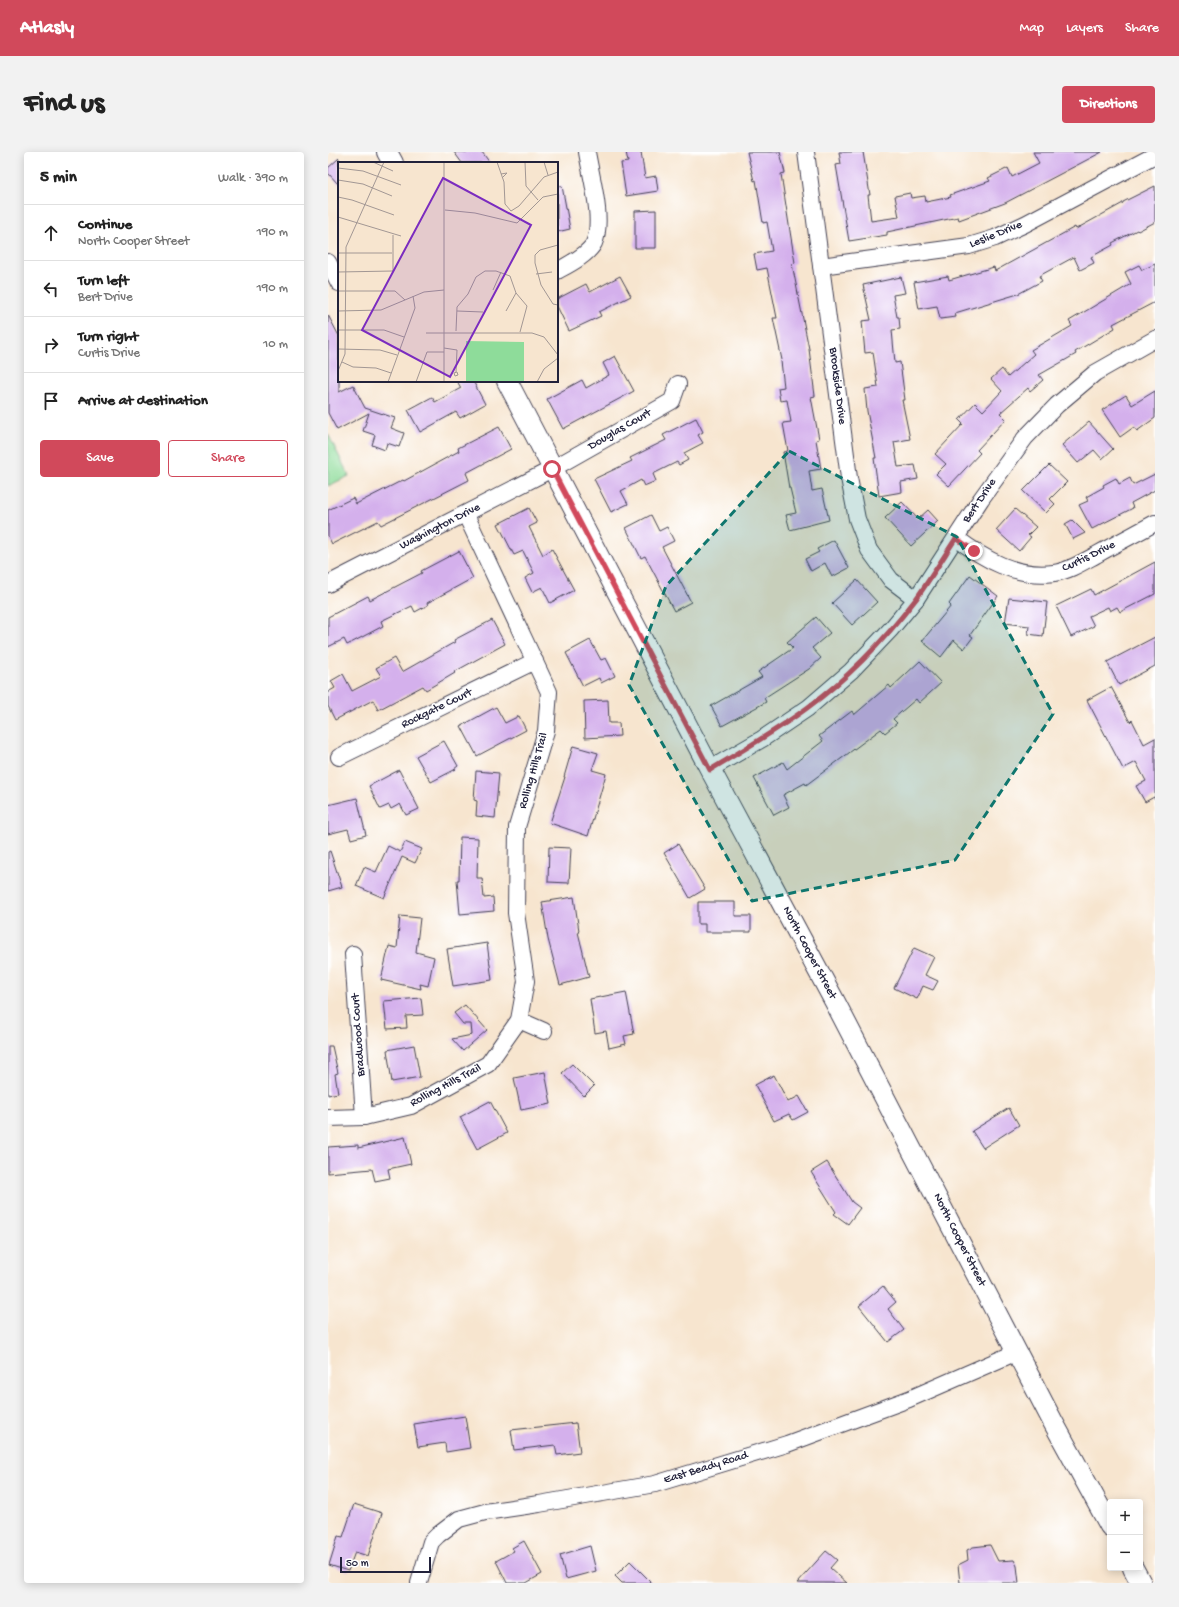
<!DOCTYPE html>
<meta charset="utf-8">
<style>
body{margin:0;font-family:"Gochi Hand",sans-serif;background:#f2f2f2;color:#222}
.controls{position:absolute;right:12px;bottom:12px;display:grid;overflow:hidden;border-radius:4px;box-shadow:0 2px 10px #0003}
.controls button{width:36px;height:36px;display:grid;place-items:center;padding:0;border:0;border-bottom:1px solid #e0e0e0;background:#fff;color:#222;font:20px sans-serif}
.scale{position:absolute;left:12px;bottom:10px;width:91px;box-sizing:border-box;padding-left:4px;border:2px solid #22223b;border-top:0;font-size:11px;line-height:14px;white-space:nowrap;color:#22223b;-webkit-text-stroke:3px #fff;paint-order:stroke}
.stop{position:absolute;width:12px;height:12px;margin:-9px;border:3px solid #d1495b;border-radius:50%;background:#fff}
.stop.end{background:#d1495b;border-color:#fff;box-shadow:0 1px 4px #0008}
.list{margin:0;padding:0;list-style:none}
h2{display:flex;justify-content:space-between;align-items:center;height:52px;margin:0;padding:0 16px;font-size:17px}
h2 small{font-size:13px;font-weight:400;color:#767676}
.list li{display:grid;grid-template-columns:26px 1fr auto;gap:12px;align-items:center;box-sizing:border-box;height:56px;padding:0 16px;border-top:1px solid #e0e0e0}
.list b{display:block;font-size:15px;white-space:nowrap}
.list p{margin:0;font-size:13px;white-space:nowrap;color:#767676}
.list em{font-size:13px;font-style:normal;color:#767676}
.actions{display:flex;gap:8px;padding:12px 16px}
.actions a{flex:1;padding:9px 0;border:1px solid #d1495b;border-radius:4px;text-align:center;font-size:14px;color:#d1495b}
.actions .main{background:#d1495b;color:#fff}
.icon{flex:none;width:22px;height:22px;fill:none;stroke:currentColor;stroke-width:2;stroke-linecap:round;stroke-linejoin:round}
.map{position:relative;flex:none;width:827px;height:1431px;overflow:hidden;border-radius:4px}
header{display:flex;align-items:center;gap:24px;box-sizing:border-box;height:56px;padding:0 20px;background:#d1495b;color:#fff}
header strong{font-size:19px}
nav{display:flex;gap:22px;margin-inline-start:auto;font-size:14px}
.intro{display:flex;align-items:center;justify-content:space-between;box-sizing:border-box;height:96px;padding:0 24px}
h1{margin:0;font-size:28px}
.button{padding:10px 18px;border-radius:4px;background:#d1495b;color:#fff;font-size:14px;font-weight:700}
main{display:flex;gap:24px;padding:0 24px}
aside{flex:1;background:#fff;border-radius:4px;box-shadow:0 2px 10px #0003}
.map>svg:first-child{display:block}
.green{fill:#8edc9a;stroke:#587f6a}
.building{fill:#d4b0ec}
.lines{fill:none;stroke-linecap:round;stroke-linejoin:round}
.minor-casing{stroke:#423f51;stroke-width:18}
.major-casing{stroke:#423f51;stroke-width:22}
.minor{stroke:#fff;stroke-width:16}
.major{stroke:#fff;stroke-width:20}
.route{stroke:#d1495b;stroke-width:5}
.marked{fill:#0f766e;fill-opacity:0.2;stroke:#0f766e;stroke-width:3;stroke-dasharray:8 5;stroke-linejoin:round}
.labels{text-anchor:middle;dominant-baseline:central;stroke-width:3;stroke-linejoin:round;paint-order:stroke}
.street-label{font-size:12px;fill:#22223b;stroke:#fff}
.inset-road{fill:none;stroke:#a29794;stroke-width:1}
.view{fill:#7b2cbf;fill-opacity:0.15;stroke:#7b2cbf;stroke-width:2}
.inset-edge{fill:none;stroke:#22223b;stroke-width:2}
</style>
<header>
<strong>Atlasly</strong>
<nav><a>Map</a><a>Layers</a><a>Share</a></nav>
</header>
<div class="intro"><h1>Find us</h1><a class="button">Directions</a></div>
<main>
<aside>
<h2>5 min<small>Walk · 390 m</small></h2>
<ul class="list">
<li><svg class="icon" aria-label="ahead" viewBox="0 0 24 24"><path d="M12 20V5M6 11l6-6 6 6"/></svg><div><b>Continue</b><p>North Cooper Street</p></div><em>190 m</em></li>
<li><svg class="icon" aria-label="left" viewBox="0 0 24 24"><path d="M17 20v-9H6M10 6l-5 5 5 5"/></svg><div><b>Turn left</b><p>Bert Drive</p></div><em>190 m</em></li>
<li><svg class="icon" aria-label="right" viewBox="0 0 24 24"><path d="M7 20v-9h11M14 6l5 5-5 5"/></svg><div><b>Turn right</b><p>Curtis Drive</p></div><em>10 m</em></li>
<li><svg class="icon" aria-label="arrive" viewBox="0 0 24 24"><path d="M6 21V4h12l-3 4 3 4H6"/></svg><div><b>Arrive at destination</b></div></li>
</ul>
<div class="actions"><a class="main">Save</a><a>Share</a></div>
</aside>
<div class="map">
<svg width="827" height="1431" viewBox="0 0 827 1431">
<rect width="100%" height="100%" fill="#fff"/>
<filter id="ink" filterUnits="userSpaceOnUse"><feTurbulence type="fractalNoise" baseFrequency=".025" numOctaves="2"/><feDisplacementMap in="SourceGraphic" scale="8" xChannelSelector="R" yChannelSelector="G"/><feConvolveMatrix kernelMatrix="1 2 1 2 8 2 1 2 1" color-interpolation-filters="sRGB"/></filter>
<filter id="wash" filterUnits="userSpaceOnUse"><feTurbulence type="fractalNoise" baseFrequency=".012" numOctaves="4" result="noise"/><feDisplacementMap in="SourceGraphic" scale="16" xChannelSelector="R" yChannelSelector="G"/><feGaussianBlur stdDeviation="0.9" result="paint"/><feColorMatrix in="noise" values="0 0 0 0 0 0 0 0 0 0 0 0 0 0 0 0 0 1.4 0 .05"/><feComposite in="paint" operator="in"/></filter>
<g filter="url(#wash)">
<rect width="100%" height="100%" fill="#f7e5cf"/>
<polygon class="green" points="0,282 21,324 0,334"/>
<g id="blocks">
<g class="building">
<polygon points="126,0 154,0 162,11 134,11"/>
<polygon points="298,0 313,0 317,26 328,24 330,39 298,44 293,11 300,10"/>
<polygon points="419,0 452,0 457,21 453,22 467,111 464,112 481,197 487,244 483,245 491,287 488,288 493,317 481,319 484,339 494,337 501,368 462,378 458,363 468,361 462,336 461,336 455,300 460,299 455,271 463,270 459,248 452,249 450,236 456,235 453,209 454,208 445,166 449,166 439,116 429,118 426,102 444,99 439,70 435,71 428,28 426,29"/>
<polygon points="511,0 535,0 542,43 540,43 543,69 571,65 567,44 582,41 583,46 597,44 598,50 623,45 622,43 662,29 660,26 680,16 684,25 711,11 705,0 774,0 677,51 631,68 630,65 559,80 559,83 521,89 508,13 513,12"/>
<polygon points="11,6 11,33 0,21 0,16"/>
<polygon points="229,34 234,34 242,77 229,80"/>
<polygon points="827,34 827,70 810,79 809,78 784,91 785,93 763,105 766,111 752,118 746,105 711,124 714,129 690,142 627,161 628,165 612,167 609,154 591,157 586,130 620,124 621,128 666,115 667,119 747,75 748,77 795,51 795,50"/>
<polygon points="328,58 328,96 307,96 307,59"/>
<polygon points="827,112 827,150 785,172 787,176 747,200 748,202 711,223 715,228 702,239 700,236 672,261 678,267 649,298 652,301 621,334 608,322 618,312 607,302 635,272 631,268 647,251 655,259 674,239 663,227 674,217 680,225 706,202 703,198 744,174 741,169 803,132 797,120 811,113 814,118"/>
<polygon points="292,124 303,144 271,160 273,164 241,179 229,154 229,147 258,132 262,140"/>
<polygon points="573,125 577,141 565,143 569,165 571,165 572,177 564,178 567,211 572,210 577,248 574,248 582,287 566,290 570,315 587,313 590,327 573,330 574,340 551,344 546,306 548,306 539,259 537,237 550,235 545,200 537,201 534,169 543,168 535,133"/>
<polygon points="0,163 11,184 11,240 25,233 37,256 67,266 63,276 76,281 71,295 59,291 57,298 44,293 47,283 35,279 41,261 9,278 0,261"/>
<polygon points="287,204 306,239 235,277 219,247 254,228 258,236 281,223 275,211"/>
<polygon points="129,229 145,229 157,252 132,266 128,260 92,280 80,258 104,245 107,250 133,236"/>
<polygon points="827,239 827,266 809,279 806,275 792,285 774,258 798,243 804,253"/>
<polygon points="368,266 375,280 370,283 375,291 356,301 360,308 351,313 349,310 325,322 328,329 316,334 313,328 293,339 300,352 283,360 266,327 304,309 302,306 338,288 335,283"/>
<polygon points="761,270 785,297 774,307 766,298 750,311 734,293"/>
<polygon points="171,275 183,297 138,321 141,328 53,373 50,369 4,392 0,384 0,358 25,346 28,352 75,328 76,329 131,299 130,296"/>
<polygon points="721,313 739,330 722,347 727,352 718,361 695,339"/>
<polygon points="827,322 827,338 803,351 805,356 764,377 751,353 760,349 758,345 776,335 775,333 788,326 791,332 802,326 805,333"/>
<polygon points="574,350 590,367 600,358 610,369 583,394 557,366"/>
<polygon points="201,356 209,371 201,375 215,403 224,397 246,438 222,451 214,435 204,440 197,426 206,421 195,399 186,403 170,372"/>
<polygon points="687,357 708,375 700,383 703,385 691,399 668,378"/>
<polygon points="323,363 331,379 339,375 346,389 334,395 363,450 346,459 317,404 313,406 298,376"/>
<polygon points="744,368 757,381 745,387 737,372"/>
<polygon points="506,388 521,416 504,425 497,411 483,419 477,407 491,400 489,397"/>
<polygon points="131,399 145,426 99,451 100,453 87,460 84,454 53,469 55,474 19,493 16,487 0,495 0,465 40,444 42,448 94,421 93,419"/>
<polygon points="827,410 827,442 792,460 789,455 782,459 780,455 761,464 766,474 743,485 728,454 763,437 766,443"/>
<polygon points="642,423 670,444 642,483 645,485 636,497 626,488 613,505 594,489 623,454 621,452"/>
<polygon points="529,428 549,450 524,473 504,451"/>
<polygon points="681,446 719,450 715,484 700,482 701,474 677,471"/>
<polygon points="488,465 502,481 484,496 493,506 481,517 436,546 438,550 394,574 383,554 434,525 430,520 465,496 459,490"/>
<polygon points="164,468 177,492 126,520 127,521 98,538 95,534 50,558 45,548 7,568 0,554 0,540 7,536 3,529 15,522 24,539 53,524 48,516 66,506 74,520 127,490 126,488"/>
<polygon points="827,485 827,514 791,533 779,510"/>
<polygon points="262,488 273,508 278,506 287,524 273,531 271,526 255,534 238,501"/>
<polygon points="592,509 613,531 591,551 588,547 565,567 569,571 557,581 553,577 478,633 477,631 455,643 461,655 446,663 426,626 455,610 459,617 495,589 491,584 524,559 526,563 561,533 563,536"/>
<polygon points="783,535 802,570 804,568 816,592 827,586 827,647 826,645 817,650 808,634 818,629 808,610 795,617 759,548"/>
<polygon points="280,548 281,571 291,571 292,584 257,586 256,549"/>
<polygon points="168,555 177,571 191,564 198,578 149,604 133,574"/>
<polygon points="116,589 130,614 126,617 128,617 103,630 88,604"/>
<polygon points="245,594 270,601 264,618 278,622 260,684 222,671 237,625 236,625"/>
<polygon points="71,618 91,657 78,663 72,652 63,657 61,653 52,657 41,634"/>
<polygon points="148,619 171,621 167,666 148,664 149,649 146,648"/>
<polygon points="29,646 38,683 23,687 20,677 0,682 0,653"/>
<polygon points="132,685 150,686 149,726 154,726 156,746 165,745 166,759 132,762 129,728 131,728"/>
<polygon points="77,690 94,697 87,711 74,705 56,746 28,734 36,715 48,720 60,694 72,700"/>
<polygon points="350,692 377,737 362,746 336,701"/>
<polygon points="221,695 243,696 241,731 220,730"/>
<polygon points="2,699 14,735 0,739 0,700"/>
<polygon points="246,745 251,779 250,780 261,825 232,833 220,787 214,750"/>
<polygon points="370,750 407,750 407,764 423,764 423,780 377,780 377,772 370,772"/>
<polygon points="72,764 92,766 88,800 106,805 100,834 92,832 93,837 53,828 61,794 69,796"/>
<polygon points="159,791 164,828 125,834 119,797"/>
<polygon points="586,796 606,805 597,823 610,829 605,838 595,834 589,847 566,836"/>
<polygon points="298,840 306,882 296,884 298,892 281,896 278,879 267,881 262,847"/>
<polygon points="93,846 95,863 78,864 79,876 59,877 56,849"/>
<polygon points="137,853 159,878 135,899 124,887 144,883 143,872 135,872 126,861"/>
<polygon points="86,893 92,925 64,930 59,898"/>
<polygon points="0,894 4,894 10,921 7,922 10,941 0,943"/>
<polygon points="244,912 266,934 256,944 234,921"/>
<polygon points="217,920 223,952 193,958 186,926"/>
<polygon points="446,923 460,950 471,944 480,960 465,968 461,962 446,969 427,933"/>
<polygon points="162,949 179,981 149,997 132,965"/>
<polygon points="681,956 691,973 655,996 644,979"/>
<polygon points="77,985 83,1012 60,1017 62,1026 47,1029 44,1017 0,1021 0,995 30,993 30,996"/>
<polygon points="499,1010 524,1050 532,1056 520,1072 506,1062 508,1060 483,1020"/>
<polygon points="555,1134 568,1150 560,1157 576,1178 560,1190 531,1154"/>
<polygon points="137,1264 142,1296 118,1300 117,1291 90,1295 86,1272"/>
<polygon points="248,1271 252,1300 229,1303 227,1293 186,1298 183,1278"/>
<polygon points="26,1352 54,1361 40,1404 27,1400 20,1419 1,1413 10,1384 15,1385"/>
<polygon points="196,1389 214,1422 198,1431 179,1431 168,1409 186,1399 184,1396"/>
<polygon points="662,1393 670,1409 686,1408 689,1414 691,1431 632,1431 630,1413 640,1408 639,1398 645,1395"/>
<polygon points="262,1394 268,1419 238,1427 232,1403"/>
<polygon points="498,1399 509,1408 502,1416 519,1431 469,1431"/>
<polygon points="302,1409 324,1431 294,1431 287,1424"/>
</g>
</g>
</g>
<g filter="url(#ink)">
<use href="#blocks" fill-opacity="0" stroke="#423f51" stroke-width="1"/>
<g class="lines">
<g class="minor-casing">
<g id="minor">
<polyline points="478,0 521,326 529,367 541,398 563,428 588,447"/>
<polyline points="0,110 11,131"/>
<polyline points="493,114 641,94 667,86 697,72 827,3"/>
<path d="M229 119C240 113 260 103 266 91 276 68 263 25 259 0"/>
<path d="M628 386C656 407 688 426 726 421 741 419 755 410 768 403 787 392 807 382 827 371"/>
<polyline points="0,432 224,317 344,249 350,232"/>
<polyline points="11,605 207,509"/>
<polyline points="382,617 434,587 480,556 523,519 563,477 588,447 653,347 697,286 729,253 767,221 827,187"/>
<polyline points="25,802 36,965"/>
<polyline points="191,868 216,879"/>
<polyline points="0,966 36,965 83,954 160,912 191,868 198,829 188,761 189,675 218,579 221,540 138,363"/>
<polyline points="91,1431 103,1390 110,1383 131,1367 157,1360 211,1352 327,1332 459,1292 581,1247 689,1200"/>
</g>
</g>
<g class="major-casing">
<g id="major">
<polyline points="59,0 65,11"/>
<polyline points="179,229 382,617 507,850 725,1270 782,1374"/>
<polyline points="805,1416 813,1431"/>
</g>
</g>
<use href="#minor" class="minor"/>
<use href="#major" class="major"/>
</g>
</g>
<g class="lines" filter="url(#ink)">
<path class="route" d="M224 317 382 618C415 598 448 579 479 556 519 527 558 486 588 447 602 427 615 406 628 386L646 399"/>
</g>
<path class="marked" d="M461 299 629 385 725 562 627 708 424 749 301 533 338 434Z"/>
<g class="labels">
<g class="street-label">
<text transform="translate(668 83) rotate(-22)">Leslie Drive</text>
<text transform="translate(509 234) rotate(83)">Brookside Drive</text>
<text transform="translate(292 278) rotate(-30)">Douglas Court</text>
<text transform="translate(652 349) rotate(-56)">Bert Drive</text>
<text transform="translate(112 375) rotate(-27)">Washington Drive</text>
<text transform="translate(761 405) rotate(-26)">Curtis Drive</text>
<text transform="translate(109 557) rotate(-26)">Rockgate Court</text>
<text transform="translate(206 619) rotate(-74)">Rolling Hills Trail</text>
<text transform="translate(481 801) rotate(62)">North Cooper Street</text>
<text transform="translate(31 883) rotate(-94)">Bradwood Court</text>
<text transform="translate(118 934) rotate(-28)">Rolling Hills Trail</text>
<text transform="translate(631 1088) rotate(63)">North Cooper Street</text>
<text transform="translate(378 1316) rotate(-17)">East Beady Road</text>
</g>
</g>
<g transform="translate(10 10)">
<rect width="220" height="220" fill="#f7e5cf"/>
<path d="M128 179 186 180V220H128Z" fill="#8edc9a"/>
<path class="inset-road" d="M35 0 55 9M159 0 166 20 167 42 173 49 181 44 206 15 220 10M187 0 188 24 200 38M206 0 210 13M0 6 25 9 63 23M163 12 169 11 164 16M0 18 25 22 54 34M0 35 14 38 56 53M107 48 137 51 179 61 205 35 220 32M0 55 63 74M220 83 202 88 197 93V101L203 123 215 142 220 143M0 91H54M0 110 55 109V73M198 112 214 110M155 128 163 110M0 129H57L67 138M0 149 43 148 86 130 106 128M119 149 145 150M168 149 178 131M0 168H46L66 175M118 169 119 145 130 132 138 115 147 109H158L172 114 178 131 189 144 182 170M88 171H194L206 175 220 193M106 186 119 188 118 210M0 187 42 188 59 193M4 200 15 205 38 206 53 211M0 209 7 192 8 85 46 0M119 210 120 213 117 214 116 211ZM50 220 77 146 75 134M78 220 89 190H106M106 220V0M199 220 206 207 220 196"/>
<path class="view" d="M105 16 193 63 112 215 24 168Z"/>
<rect width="220" height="220" class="inset-edge"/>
</g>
</svg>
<div class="controls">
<button>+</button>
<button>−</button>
</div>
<div class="scale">50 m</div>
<div class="stop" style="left:224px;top:317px"></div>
<div class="stop end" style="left:646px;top:399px"></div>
</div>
</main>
